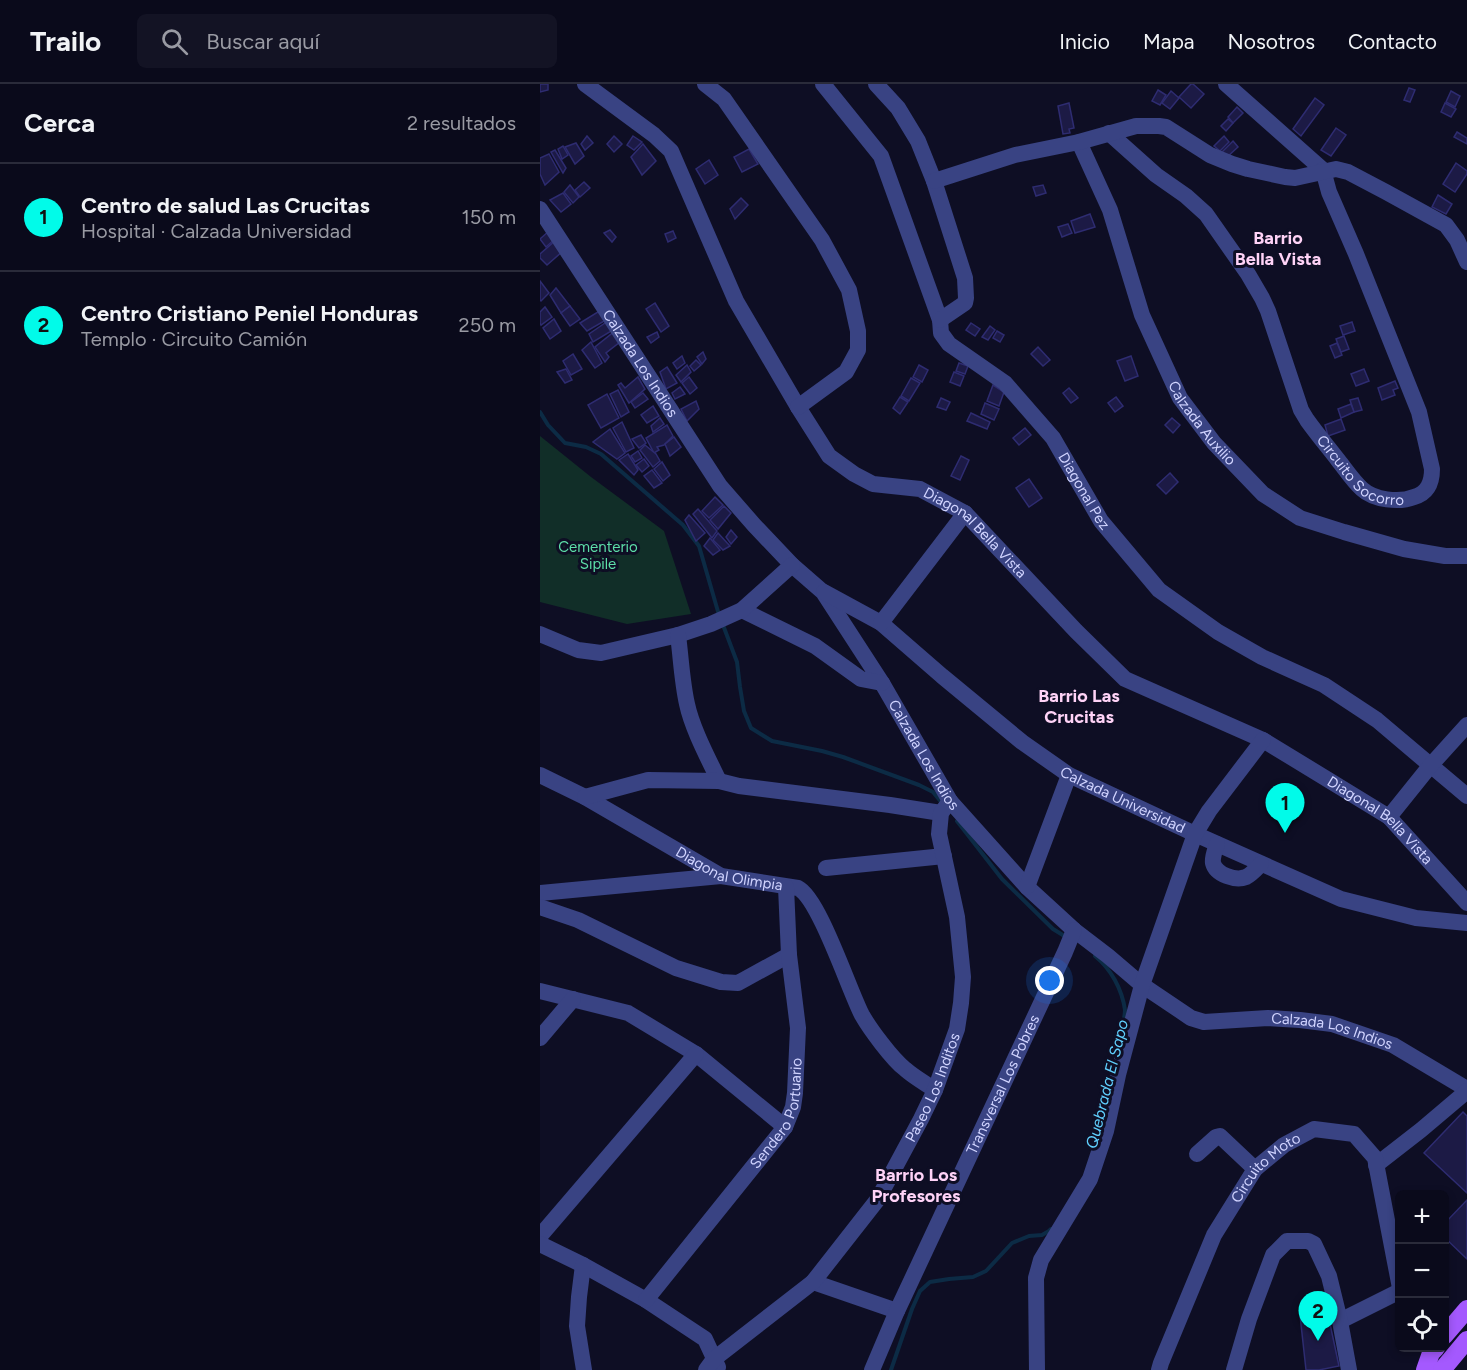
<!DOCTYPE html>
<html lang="es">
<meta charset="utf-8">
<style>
body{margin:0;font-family:Figtree,sans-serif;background:#131324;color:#f1f3f6}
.controls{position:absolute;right:18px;bottom:18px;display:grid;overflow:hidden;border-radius:9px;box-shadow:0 3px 9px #0003}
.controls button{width:54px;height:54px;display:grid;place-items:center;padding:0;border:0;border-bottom:2px solid #2a2b3a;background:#0a0a1b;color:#f1f3f6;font:30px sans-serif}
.you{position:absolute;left:510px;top:897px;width:21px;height:21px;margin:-15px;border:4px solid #fff;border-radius:50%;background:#1a73e8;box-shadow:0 0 0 9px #1a73e833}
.badge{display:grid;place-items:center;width:39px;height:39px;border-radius:50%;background:#01fbe9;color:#111;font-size:20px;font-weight:700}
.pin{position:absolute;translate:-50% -50px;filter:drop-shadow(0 2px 3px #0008)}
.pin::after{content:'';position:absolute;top:32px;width:21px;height:18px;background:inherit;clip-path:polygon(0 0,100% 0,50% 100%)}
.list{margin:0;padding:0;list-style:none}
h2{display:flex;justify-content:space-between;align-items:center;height:78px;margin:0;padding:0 24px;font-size:26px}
h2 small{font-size:20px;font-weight:400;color:#999aa3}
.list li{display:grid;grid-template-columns:39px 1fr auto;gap:18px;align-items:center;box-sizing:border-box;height:108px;padding:0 24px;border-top:2px solid #2a2b3a}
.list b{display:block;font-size:22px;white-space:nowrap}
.list p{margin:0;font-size:20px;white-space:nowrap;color:#999aa3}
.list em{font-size:20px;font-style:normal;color:#999aa3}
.icon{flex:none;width:33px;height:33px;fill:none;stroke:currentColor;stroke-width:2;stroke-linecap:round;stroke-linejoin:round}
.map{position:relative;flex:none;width:927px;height:1286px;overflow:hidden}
header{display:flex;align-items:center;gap:36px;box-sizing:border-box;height:84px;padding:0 30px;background:#0a0a1b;border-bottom:2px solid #2a2b3a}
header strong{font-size:28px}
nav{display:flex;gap:33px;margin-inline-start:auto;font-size:21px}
.search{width:420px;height:54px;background:#131324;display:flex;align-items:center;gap:15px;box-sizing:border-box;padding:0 21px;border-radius:9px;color:#999aa3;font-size:22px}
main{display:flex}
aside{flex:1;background:#0a0a1b}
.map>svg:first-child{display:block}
.green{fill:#112e28}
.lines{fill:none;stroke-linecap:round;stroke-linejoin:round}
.stream{stroke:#0c2b45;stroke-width:4}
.building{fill:#1c1a45;stroke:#2e2c71;stroke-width:1.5}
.minor{stroke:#394383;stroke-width:16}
.major{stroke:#a459fe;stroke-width:18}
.labels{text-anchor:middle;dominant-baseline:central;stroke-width:6;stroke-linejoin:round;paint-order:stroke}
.street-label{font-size:15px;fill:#d1d4ff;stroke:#0e0e24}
.park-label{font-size:15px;fill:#5ddfa8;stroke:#0e0e24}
.water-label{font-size:16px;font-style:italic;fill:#60d0fe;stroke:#0e0e24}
.quarter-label{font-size:18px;font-weight:bold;fill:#ffd3f7;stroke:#0e0e24}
</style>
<header>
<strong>Trailo</strong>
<div class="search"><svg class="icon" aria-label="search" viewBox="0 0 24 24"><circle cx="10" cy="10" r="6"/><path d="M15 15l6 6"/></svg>Buscar aquí</div>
<nav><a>Inicio</a><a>Mapa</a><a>Nosotros</a><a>Contacto</a></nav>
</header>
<main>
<aside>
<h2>Cerca<small>2 resultados</small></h2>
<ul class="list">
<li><span class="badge">1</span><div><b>Centro de salud Las Crucitas</b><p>Hospital · Calzada Universidad</p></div><em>150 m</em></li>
<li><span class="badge">2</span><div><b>Centro Cristiano Peniel Honduras</b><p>Templo · Circuito Camión</p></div><em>250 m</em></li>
</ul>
</aside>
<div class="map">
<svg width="927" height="1286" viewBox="0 0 927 1286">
<rect width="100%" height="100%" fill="#0e0e24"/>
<polygon class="green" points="0,352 51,393 124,447 151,530 87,540 0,518"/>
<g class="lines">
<g class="stream">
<polyline points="0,328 8,341 25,359 46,363 61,370 143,441 159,462 179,531"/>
<polyline points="183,541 197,578 200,603 204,627 211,644 232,657 282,667 303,673 379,701 393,708 402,719"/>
<polyline points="417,737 462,795 513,845 526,853"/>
<path d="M555 872C571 885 582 905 585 926 585 932 583 939 582 945"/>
<polyline points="351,1286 372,1225 380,1207 390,1198 409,1195 433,1193 446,1187 472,1159 489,1152 502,1151 509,1147 511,1145"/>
</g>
</g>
<g class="building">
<polygon points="0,0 8,0 8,6 0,8"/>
<polygon points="651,0 653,0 664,10 651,24 639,13"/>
<polygon points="869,4 875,6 870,18 864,16"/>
<polygon points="618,6 626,11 620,21 612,17"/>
<polygon points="631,7 639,14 630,25 622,19"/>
<polygon points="911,7 920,12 915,23 906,18"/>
<polygon points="775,14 784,21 761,52 753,45"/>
<polygon points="529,19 534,44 529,45 530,49 523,50 518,22"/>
<polygon points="905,19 916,25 911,33 901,28"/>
<polygon points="697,23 703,29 693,39 688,33"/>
<polygon points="688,35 693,39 686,47 681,42"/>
<polygon points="796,44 806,51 791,72 781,66"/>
<polygon points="917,48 927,54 927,60 914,53"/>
<polygon points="47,52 53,59 45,66 41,60"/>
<polygon points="74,52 82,60 74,68 67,60"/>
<polygon points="93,52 102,58 94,66 87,61"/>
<polygon points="684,52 689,58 680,67 674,62"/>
<polygon points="693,57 698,63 686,74 681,69"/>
<polygon points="36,59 44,72 35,80 25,63"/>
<polygon points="103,60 116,77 102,91 91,73"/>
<polygon points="23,62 28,71 22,75 18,65"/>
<polygon points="209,65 218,80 202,88 194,73"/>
<polygon points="15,66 26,84 23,89 11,68"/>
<polygon points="9,70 19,88 5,101 0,90 0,74"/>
<polygon points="169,76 178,91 165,100 156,85"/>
<polygon points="916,79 927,87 927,90 915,108 903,100"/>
<polygon points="44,98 50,104 40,113 35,106"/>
<polygon points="30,101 39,113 33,119 24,108"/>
<polygon points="503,101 506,109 496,112 493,103"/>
<polygon points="23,109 31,120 21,128 10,116"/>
<polygon points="898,111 912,120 906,130 892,123"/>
<polygon points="201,114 208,121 195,135 190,125"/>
<polygon points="550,130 555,143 535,149 531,137"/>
<polygon points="528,140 532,149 522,153 518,143"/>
<polygon points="70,146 76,153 72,158 64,149"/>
<polygon points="9,147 15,155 6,163 0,155"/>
<polygon points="133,147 136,154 128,158 125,150"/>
<polygon points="16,156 23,167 7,181 0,174 0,170"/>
<polygon points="0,197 9,209 1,217 0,216"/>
<polygon points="16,204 30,222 21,229 10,211"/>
<polygon points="115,219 129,242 121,248 106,225"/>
<polygon points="30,222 40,235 30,242 21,229"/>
<polygon points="5,223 12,233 1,241 0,239 0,228"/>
<polygon points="61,226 66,236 47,247 40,239"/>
<polygon points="14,235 21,247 10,255 3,244"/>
<polygon points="68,237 73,246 53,258 49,250"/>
<polygon points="812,238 815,247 803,251 800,242"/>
<polygon points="431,239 440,245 435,252 426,246"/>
<polygon points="450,242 455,246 448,256 442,253"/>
<polygon points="75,247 80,258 66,269 69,273 65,278 55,263"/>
<polygon points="457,247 464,251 460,258 453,254"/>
<polygon points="117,248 119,253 111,259 107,253"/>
<polygon points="804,252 809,265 801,268 796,255"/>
<polygon points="51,258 62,279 55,284 42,266"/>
<polygon points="797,259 802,271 795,274 790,262"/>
<polygon points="498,263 510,276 503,282 491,270"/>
<polygon points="163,268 166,275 162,280 157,273"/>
<polygon points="33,270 42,285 31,291 23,277"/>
<polygon points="142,272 145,279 137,285 133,279"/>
<polygon points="591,272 598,292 585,297 577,277"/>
<polygon points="156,276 161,281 154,287 150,282"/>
<polygon points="419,279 428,282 425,290 416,287"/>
<polygon points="147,281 151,288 141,298 136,291"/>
<polygon points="379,281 388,286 382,298 373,293"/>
<polygon points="127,283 137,299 126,305 120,288"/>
<polygon points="26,285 32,296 25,299 17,288"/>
<polygon points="824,285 829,297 816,302 811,290"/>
<polygon points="414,288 424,292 420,302 410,298"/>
<polygon points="98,293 105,305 89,319 78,301 81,299 85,304"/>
<polygon points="149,293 157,304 150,310 142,299"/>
<polygon points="371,294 380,299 369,317 361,312"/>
<polygon points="855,297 858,304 853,306 855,311 842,316 838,304"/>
<polygon points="453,301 464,308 459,322 447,317"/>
<polygon points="140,303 145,310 135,315 132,309"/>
<polygon points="529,304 538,314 531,319 523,309"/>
<polygon points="78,306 89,328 81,333 70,310"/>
<polygon points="103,309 108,315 95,324 91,318"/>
<polygon points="67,310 79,334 61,344 48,321"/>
<polygon points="360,313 368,318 360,330 353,324"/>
<polygon points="576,313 583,322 575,328 568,319"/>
<polygon points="401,314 410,318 406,326 397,323"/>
<polygon points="818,314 822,326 814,328 810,316"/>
<polygon points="156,317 159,325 147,337 141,325"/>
<polygon points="445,319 459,325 454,336 441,330"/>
<polygon points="811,320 814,328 801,334 798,325"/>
<polygon points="113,322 119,332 107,339 101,331"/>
<polygon points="431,329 450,338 447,345 427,337"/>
<polygon points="120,334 124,340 113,348 111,342"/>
<polygon points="632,334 640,341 633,349 625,341"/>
<polygon points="801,335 805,346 788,352 785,341"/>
<polygon points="82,338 94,364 86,368 73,344"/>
<polygon points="127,341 133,352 124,361 117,363 119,366 114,369 106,354"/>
<polygon points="485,344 491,351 479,361 473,354"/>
<polygon points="70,345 85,369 77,375 53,358"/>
<polygon points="101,351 106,359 99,364 92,355"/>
<polygon points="134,353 141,363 130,372 125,360"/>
<polygon points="105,361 116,370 120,377 113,383 100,366"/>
<polygon points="98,367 102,374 95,378 91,372"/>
<polygon points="88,370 98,386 94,391 79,376"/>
<polygon points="421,372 429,376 420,396 411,392"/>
<polygon points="104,375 109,382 102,388 96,381"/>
<polygon points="122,378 130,391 123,397 114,385"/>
<polygon points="112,386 122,399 114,404 104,392"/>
<polygon points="630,389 638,398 626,410 617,401"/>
<polygon points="489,395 502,414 489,423 476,404"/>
<polygon points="175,413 183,421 169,434 162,427"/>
<polygon points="184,422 191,429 178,445 170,436"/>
<polygon points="158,425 177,447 172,454 153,430"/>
<polygon points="149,431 165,449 156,457 145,436"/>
<polygon points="191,446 197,453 191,460 186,453"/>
<polygon points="178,449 190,462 183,466 173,456"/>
<polygon points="170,454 180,466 173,471 164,462"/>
<polygon points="923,1028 927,1032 927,1109 884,1069"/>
<polygon points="927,1116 927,1175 904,1153 904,1140"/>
<polygon points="786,1221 799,1282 779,1286 766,1286 760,1231"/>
</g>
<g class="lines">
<g class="minor">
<path id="s1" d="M45 0 114 51 131 67 196 217 258 323 289 372 314 390 333 400 380 405 425 429 536 547 585 595 723 656 849 733 927 819"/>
<polyline points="165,0 184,15 282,156 309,206 318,247 318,266 306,288 258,323"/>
<path id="s2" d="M283 0 341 72 400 236 401 249 409 260 465 299 513 354 561 437 619 506 678 548 722 573 784 601 837 636 927 712"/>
<polyline points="336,0 358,24 378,57 394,97 425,194 426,214 425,219 400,236"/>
<polyline points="686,0 783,86"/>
<path id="s3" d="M569 49 616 91 646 112 666 130 708 190 722 214 728 227 761 326 767 336C777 350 788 363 798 376 806 386 813 397 822 405 834 416 859 419 874 413 888 409 892 398 892 385L879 328 816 170 789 108 783 86"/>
<path id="s4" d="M539 58 570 126 602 231 640 314 674 359 723 410 760 434 804 448 864 465 905 472H927"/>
<polyline points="394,97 475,71 539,58 596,42 619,42 626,43 670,71 692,80 708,85 745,93 755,94 796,85 808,88 846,108 906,141 917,156 927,178"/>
<path id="s5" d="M0 125 180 402 214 441 252 481 283 508 342 599 410 717 487 803 534 846 568 872 602 901 651 934 664 938 728 934 760 936 792 940 853 961 927 1005"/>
<path id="s6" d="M284 508 341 539 402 592 482 658 529 691 655 750 801 815 876 834 927 839"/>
<polyline points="202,526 275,562 321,595 342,599"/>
<polyline points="341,539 425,429"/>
<polyline points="0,550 38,566 61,569 138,551 171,540 202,526 252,481"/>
<path d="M138 551C141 574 142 598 147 620 152 644 168 674 179 697"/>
<path id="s7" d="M0 691 45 713 181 792 258 804C279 814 309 906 322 931 330 945 352 975 365 985 374 993 385 999 395 1006"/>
<polyline points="45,713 108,696 179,697 199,702 350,721 401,729"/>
<polyline points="849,733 890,682 927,641"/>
<path d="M677 760C675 766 672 773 673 779 676 791 696 797 706 793 712 790 717 784 721 780"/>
<polyline points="286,784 404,772"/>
<polyline points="487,803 529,691"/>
<polyline points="0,809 181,792"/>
<polyline points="0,823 38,836 136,884 181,898 198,899 249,871"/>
<polyline points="0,907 88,929 156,970 245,1043"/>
<polyline points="0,954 33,915"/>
<polyline points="657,1070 676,1053 680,1052 715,1085"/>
<polyline points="836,1081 881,1046 927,1007"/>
<polyline points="0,1152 156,970"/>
<polyline points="0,1160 43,1181 106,1216 165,1255 178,1283"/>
<polyline points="43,1181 39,1213 37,1242 44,1286"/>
<polyline points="273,1198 357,1227"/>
<path id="s8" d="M106 1216 245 1043 253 1023 255 1009 258 944 249 871 246 803"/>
<polyline points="800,1237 860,1207"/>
<path id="s9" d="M166 1286 174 1275 273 1198 338 1115 381 1035 395 1006 417 945 421 919 423 893 417 833 399 750 401 729 410 717"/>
<path id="s10" d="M332 1286 357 1227 525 868 534 846"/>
<polyline points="497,1286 496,1194 501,1176 550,1095 566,1047 578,991 602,901 655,750 669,727 723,656"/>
<path id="s11" d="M619 1286 621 1279 674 1151 715 1085 744 1061 774 1045 814 1050 835 1074 860 1204"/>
<polyline points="694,1286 709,1235 733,1171 747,1157 768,1157 774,1160 789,1192 800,1237 809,1286"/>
</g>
<g class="major">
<polyline points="904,1252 927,1225"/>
<polyline points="885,1286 891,1269 896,1264"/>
<polyline points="902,1286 927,1256"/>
</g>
</g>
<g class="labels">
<g class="street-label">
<text stroke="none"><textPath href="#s5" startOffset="184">Calzada Los Indios</textPath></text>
<text stroke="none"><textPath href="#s4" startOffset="309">Calzada Auxilio</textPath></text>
<text stroke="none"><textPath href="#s3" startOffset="435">Circuito Socorro</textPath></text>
<text stroke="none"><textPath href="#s2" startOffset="496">Diagonal Pez</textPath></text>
<text stroke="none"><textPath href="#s1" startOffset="624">Diagonal Bella Vista</textPath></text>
<text stroke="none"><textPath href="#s5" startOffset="670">Calzada Los Indios</textPath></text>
<text stroke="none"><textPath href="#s6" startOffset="366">Calzada Universidad</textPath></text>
<text stroke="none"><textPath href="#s1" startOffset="1128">Diagonal Bella Vista</textPath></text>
<text stroke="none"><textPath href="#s7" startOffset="213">Diagonal Olimpia</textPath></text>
<text stroke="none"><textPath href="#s5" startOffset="1192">Calzada Los Indios</textPath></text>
<text stroke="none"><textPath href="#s10" startOffset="314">Transversal Los Pobres</textPath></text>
<text stroke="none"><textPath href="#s9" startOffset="369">Paseo Los Inditos</textPath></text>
<text stroke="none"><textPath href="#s8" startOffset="232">Sendero Portuario</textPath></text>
<text stroke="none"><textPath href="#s11" startOffset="232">Circuito Moto</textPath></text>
</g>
<g class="park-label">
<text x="58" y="463">Cementerio<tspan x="58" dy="17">Sipile</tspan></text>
</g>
<g class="water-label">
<text transform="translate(567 1000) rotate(-76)">Quebrada El Sapo</text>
</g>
<g class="quarter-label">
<text x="738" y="154">Barrio<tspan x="738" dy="21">Bella Vista</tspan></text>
<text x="539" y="612">Barrio Las<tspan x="539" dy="21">Crucitas</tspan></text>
<text x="376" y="1091">Barrio Los<tspan x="376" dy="21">Profesores</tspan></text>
</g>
</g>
</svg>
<div class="controls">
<button>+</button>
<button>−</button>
<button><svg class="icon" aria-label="locate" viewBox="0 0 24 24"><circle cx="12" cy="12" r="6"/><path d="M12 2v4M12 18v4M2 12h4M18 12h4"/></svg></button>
</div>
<div class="you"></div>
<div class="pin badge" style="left:745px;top:749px">1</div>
<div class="pin badge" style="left:778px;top:1257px">2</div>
</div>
</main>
